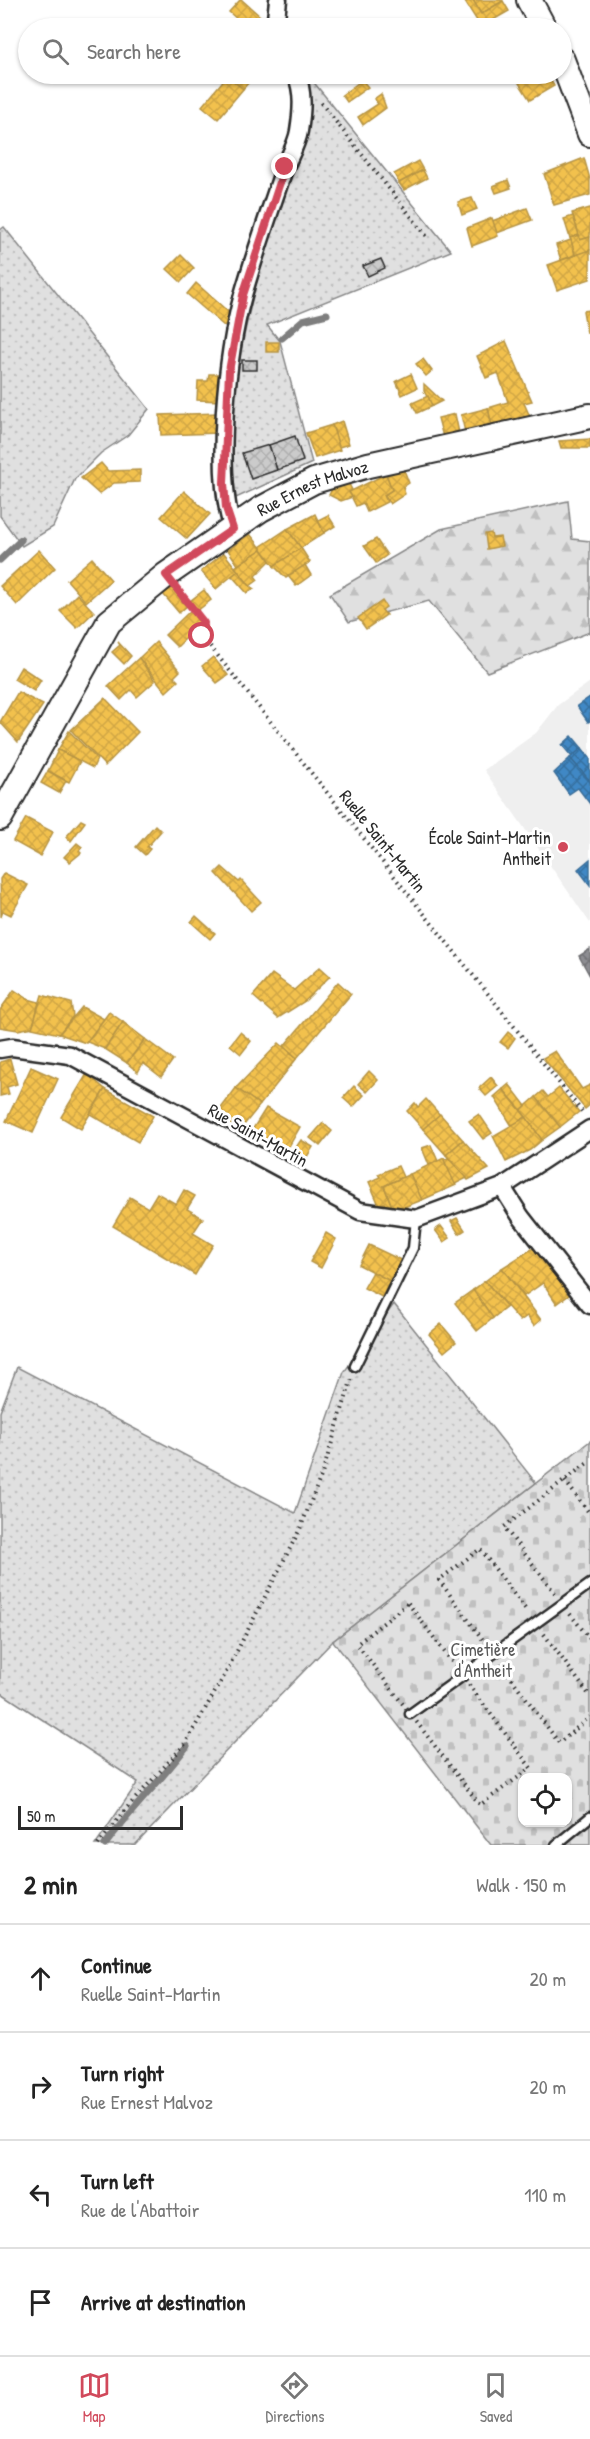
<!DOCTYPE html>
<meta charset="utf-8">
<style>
body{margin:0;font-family:"Patrick Hand",sans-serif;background:#f2f2f2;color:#222}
.controls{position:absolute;right:18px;bottom:18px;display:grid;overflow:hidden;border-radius:12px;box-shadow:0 2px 4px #0004}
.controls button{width:54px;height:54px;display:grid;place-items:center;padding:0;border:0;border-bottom:2px solid #e0e0e0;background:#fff;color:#222;font:30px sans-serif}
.scale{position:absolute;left:18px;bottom:15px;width:165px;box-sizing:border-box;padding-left:6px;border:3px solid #2b2b2b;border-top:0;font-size:16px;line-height:21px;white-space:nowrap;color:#2b2b2b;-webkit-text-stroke:4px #fff;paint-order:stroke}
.stop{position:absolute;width:18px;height:18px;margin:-14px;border:4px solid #d1495b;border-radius:50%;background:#fff}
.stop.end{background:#d1495b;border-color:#fff;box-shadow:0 2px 6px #0008}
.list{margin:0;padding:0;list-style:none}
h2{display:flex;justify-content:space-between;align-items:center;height:78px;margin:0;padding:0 24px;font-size:26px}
h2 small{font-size:20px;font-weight:400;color:#767676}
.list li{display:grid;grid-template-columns:39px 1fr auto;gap:18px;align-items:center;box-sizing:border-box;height:108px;padding:0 24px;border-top:2px solid #e0e0e0}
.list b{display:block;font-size:22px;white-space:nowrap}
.list p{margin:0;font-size:20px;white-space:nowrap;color:#767676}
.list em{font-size:20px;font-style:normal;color:#767676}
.icon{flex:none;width:33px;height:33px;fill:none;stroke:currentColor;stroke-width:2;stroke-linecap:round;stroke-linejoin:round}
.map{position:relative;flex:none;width:590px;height:1845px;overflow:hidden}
.search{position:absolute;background:#fff;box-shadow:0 2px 4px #0004;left:18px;right:18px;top:18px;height:66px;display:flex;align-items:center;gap:15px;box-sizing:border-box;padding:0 21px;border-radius:33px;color:#767676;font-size:22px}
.sheet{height:510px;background:#fff}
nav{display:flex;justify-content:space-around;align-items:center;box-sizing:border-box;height:84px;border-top:2px solid #e0e0e0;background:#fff;font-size:16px;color:#767676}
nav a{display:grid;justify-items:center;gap:3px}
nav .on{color:#d1495b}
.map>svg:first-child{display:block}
.built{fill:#efefef}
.grass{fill:url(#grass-dots);stroke:#868686;stroke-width:1.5}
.forest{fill:url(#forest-firs);stroke:#868686;stroke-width:1.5}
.cemetery{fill:url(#cemetery-stones);stroke:#868686;stroke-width:1.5;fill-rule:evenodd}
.homes{fill:url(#homes-cross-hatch);stroke:#b69444;stroke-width:1.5}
.schools{fill:url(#schools-cross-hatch);stroke:#396c97;stroke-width:1.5}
.industry{fill:url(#industry-cross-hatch);stroke:#707073;stroke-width:1.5}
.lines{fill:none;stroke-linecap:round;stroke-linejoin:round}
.stream{stroke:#7e7e7e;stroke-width:7}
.building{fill:url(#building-cross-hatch);stroke:#2b2b2b;stroke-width:1.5}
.lane-casing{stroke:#2b2b2b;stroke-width:13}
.street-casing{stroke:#2b2b2b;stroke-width:21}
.secondary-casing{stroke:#2b2b2b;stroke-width:28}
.path{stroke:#2b2b2b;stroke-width:4;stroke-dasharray:1.5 4.5;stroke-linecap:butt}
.lane{stroke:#fff;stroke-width:8}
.street{stroke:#fff;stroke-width:16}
.secondary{stroke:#fff;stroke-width:24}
.route{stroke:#d1495b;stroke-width:8}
.poi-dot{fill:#d1495b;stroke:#fff;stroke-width:2}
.labels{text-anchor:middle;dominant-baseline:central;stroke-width:6;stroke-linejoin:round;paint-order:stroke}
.street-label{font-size:18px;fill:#2b2b2b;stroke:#fff}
.poi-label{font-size:18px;fill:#2b2b2b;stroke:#fff;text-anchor:end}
.park-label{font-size:18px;fill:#585858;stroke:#fff}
</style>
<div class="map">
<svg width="590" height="1845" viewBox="0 0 590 1845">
<defs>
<pattern id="grass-dots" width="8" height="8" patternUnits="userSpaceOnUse" patternTransform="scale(1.5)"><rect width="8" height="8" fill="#e0e0e0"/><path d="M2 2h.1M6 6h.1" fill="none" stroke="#c0c0c0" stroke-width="1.8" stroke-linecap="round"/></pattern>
<pattern id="forest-firs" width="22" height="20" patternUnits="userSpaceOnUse" patternTransform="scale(1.5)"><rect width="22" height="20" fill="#e0e0e0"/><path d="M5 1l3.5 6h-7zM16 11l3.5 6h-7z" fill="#c0c0c0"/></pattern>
<pattern id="cemetery-stones" width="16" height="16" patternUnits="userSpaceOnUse" patternTransform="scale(1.5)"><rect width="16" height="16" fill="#e0e0e0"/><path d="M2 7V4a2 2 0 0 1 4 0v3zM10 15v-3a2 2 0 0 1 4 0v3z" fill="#c0c0c0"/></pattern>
<pattern id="homes-cross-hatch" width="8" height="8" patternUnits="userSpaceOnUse" patternTransform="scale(1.5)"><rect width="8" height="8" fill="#f2c14e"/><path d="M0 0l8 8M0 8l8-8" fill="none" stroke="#d0a644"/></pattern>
<pattern id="schools-cross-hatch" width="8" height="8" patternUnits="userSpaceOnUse" patternTransform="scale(1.5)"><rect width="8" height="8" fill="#3f88c5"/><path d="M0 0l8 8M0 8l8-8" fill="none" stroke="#356fa0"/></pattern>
<pattern id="industry-cross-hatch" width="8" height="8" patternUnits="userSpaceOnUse" patternTransform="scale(1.5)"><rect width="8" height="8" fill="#8d8d92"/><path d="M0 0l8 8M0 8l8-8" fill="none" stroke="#737377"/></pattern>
<pattern id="building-cross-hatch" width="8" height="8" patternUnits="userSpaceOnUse" patternTransform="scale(1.5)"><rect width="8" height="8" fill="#cbcbcb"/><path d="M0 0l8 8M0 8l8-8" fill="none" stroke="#aeaeae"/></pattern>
</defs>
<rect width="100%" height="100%" fill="#fff"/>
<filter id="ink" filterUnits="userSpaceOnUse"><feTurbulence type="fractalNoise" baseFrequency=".0167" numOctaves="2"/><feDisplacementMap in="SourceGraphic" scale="12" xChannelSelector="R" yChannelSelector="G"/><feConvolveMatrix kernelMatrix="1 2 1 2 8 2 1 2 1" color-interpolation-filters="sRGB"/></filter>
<g filter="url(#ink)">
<polygon class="built" points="590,682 590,923 484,770 536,733 558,705"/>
<g class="grass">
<path d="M307 74 451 251 267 325 280 341 312 463 236 498C223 406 246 315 272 227 281 197 295 167 304 137 310 117 303 92 307 74Z"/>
<polygon points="4,227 149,409 128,435 101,453 75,479 53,527 22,546 0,516 0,230"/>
<polygon points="394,1304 536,1483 333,1641 135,1845 95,1845 138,1782 0,1692 0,1412 17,1367 295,1513 344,1372"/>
</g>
<polygon class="forest" points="568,501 572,539 590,541 590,632 487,672 429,601 349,622 330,594 441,529"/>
<path class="cemetery" d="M590 1441V1845H491L333 1641ZM522 1778H568V1822H522Z"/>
<g class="homes">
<polygon points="240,0 242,0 269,24 264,28 247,28 229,12"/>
<polygon points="473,0 502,0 503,1 481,14"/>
<polygon points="473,0 481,14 503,1 509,11 481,27 465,2"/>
<polygon points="229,74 256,74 243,89 227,76"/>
<polygon points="534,74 547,74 554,86 530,100 519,83"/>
<polygon points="227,76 243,89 218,119 202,106"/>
<polygon points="362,80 368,87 347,102 342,95"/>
<polygon points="381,94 386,108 363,125 358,117 378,104 374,99"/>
<polygon points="584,158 590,179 590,195 554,205 544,174"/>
<polygon points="418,161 423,170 399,183 394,174"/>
<polygon points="423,170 427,178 404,190 399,183"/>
<polygon points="508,180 511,188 496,193 493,186"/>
<polygon points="472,198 477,209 462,215 458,202"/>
<polygon points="527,208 532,220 497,233 492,221"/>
<polygon points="590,208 590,237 580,240 572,213"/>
<polygon points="573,216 579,235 570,238 564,219"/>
<polygon points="492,218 498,236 472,246 467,228"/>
<polygon points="579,235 580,240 590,237 590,250 575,255 570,238"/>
<polygon points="571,240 575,255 561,260 556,245"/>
<polygon points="590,250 590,279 557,290 548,265"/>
<polygon points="181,255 194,268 181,282 167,269"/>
<polygon points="196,283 233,316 224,326 187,294"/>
<polygon points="590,310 590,332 587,333 583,311"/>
<polygon points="506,341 532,401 524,403 531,419 492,427 488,408 508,402 498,373 486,378 477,356"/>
<rect x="266" y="342" width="13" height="10"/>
<polygon points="423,359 432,371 426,376 416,364"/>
<polygon points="209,374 225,374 221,401 197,400 198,381 208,381"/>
<polygon points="411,374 417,388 402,395 396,381"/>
<polygon points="424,384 442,401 432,406 424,391"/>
<polygon points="428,396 432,406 417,413 412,403"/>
<polygon points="488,408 492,427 465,432 461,415"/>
<polygon points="218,413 219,433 161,435 160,415"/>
<polygon points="455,414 459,433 443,437 438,418"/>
<polygon points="342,421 349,444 339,447 332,425"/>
<polygon points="332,425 340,450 315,458 306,433"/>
<polygon points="590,439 590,448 561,448 559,441"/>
<polygon points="101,463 108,471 140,470 140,482 114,483 99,494 81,478"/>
<polygon points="404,470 409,483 403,487 405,494 390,504 384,495 392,490 386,474"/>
<polygon points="386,474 392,490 384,495 387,502 367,512 363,503 356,506 349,492"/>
<polygon points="347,480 352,490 349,492 352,497 341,501 329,495 334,485"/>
<polygon points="184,491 210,514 187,539 161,517"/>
<polygon points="315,514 324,533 301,548 287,529"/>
<polygon points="328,515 335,526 324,533 318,520"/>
<polygon points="287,529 301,548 274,566 260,547"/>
<polygon points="491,533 492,538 500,537 502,546 487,549 485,534"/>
<polygon points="250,534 262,549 238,565 228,550"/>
<polygon points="376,539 387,555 376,563 364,546"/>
<polygon points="301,548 310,562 286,578 274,566"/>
<polygon points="262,549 270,561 255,576 258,580 250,586 235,567"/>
<polygon points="39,550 55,568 17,605 0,586"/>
<polygon points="224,553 238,571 216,589 201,571"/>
<polygon points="92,558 111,580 86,602 67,580"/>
<polygon points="305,565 311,575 296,586 288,576"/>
<polygon points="238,571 250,586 254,589 247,593 232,576"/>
<polygon points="172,588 187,606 179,613 163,594"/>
<polygon points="204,590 211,600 197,611 190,601"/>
<polygon points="77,594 94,612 77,628 60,611"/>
<polygon points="382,601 386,607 382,610 386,615 366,629 358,618"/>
<polygon points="190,611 201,623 177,647 165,635"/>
<polygon points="118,642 131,656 124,664 112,652 120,645"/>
<polygon points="156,642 180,671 174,677 178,681 166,692 139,658"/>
<polygon points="213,657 228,675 217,683 202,666"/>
<polygon points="139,658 155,681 137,697 131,690 121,700 108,686"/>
<polygon points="21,667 41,680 34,691 14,679"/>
<polygon points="18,692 43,705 18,742 0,722"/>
<polygon points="105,698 138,732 105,766 71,730"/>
<polygon points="69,731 97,759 93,768 58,750"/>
<polygon points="58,750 80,761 69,782 48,771"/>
<polygon points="48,771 66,781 59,793 41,783"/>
<polygon points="26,818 53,832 40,856 13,841"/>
<polygon points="81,820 85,822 71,841 66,837"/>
<polygon points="155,825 161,831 147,847 150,849 145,855 136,847"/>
<polygon points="77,843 82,847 79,851 81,853 70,862 64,857"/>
<polygon points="222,867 239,882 241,880 261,902 251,911 216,873"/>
<polygon points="4,873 28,885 11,915 3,911 1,917 0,879"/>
<polygon points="196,916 215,933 210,939 191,922"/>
<polygon points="320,967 330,976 305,1001 278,1018 253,996 272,974 294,990"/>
<polygon points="338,982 351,994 297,1058 284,1046"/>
<polygon points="14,990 28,999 39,1002 33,1027 18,1030 0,1027 0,1010"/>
<polygon points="42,995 71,1003 73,1016 59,1034 32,1028"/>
<polygon points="82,1007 104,1019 86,1043 59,1034"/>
<polygon points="109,1012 123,1022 105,1049 87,1042"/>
<polygon points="123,1022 145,1039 127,1063 105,1049"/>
<polygon points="240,1032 251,1041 241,1054 230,1045"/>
<polygon points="508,1032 515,1038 508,1048 500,1042"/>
<polygon points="145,1039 173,1060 161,1077 143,1063 138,1072 127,1063"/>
<polygon points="279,1043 297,1058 260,1105 236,1088"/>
<polygon points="555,1051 582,1089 590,1085 590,1105 585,1109 543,1058"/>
<polygon points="10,1059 17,1084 7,1087 9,1094 0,1096 0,1062"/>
<polygon points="31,1067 58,1079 33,1133 6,1121"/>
<polygon points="369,1071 378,1080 367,1092 358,1084"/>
<polygon points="87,1074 105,1089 81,1129 61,1117"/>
<polygon points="491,1077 498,1086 486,1096 479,1088"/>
<polygon points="509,1084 526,1106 521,1110 503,1089"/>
<polygon points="354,1086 364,1095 353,1107 343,1098"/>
<polygon points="236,1088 260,1105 240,1130 216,1115"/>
<polygon points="559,1088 579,1112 560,1127 536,1097 543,1091 548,1097"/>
<polygon points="105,1089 153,1116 138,1142 90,1114"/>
<polygon points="503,1089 526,1117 512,1126 494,1097"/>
<polygon points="536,1097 560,1127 542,1140 521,1110"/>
<polygon points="426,1099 440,1115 423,1129 407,1111 415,1103 418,1107"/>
<polygon points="266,1108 300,1127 284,1155 249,1135"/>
<polygon points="440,1114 463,1140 446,1155 423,1129"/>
<polygon points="479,1114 492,1133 483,1139 469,1121"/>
<polygon points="526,1117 542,1140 530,1150 506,1162 493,1136"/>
<polygon points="323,1123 332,1131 320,1146 310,1138"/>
<polygon points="301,1140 313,1147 303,1163 290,1156"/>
<polygon points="463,1140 489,1169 468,1180 446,1155"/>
<polygon points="431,1145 438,1161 429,1165 422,1148"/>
<polygon points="444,1158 456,1185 422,1200 410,1174"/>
<polygon points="448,1158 467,1178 455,1184 444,1160"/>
<polygon points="398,1166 403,1177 384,1186 393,1209 386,1208 384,1203 379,1205 369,1182 380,1177 378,1174"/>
<polygon points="410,1174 422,1200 394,1211 384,1186"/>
<polygon points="184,1190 195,1196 187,1209 203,1218 193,1233 213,1245 195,1275 113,1226 130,1197 148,1208 157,1193 176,1204"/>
<polygon points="457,1218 465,1230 459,1234 451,1221"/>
<polygon points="441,1226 450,1238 444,1242 435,1230"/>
<polygon points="326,1233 336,1239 321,1268 310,1262"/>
<polygon points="369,1245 401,1260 390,1281 359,1265"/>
<polygon points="535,1247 569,1295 557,1304 543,1283 524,1296 502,1268"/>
<polygon points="502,1268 541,1320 534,1326 527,1316 520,1321 485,1281"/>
<polygon points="373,1272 390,1281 382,1297 364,1288"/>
<polygon points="485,1281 507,1307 493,1318 473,1290"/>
<polygon points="473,1290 493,1318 477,1331 455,1303"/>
<polygon points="441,1324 456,1342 444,1352 429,1334"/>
</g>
<g class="schools">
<polygon points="590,697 590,721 588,722 577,706"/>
<polygon points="572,736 582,748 572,757 562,745"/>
<polygon points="582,748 590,758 590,781 570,758"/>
<polygon points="570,758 590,781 590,804 578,788 569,794 554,773"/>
<polygon points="590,859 590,885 578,869"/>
</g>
<polygon class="industry" points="590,949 590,976 579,956"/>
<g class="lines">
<g class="stream">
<polyline points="282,338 303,320 327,314"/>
<polyline points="0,560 21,540"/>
<path d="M105 1845C130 1810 161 1781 187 1746"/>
</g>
</g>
<g class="building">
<polygon points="381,259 385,268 368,276 363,266"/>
<rect x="242" y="360" width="15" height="10"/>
<polygon points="295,436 303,461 277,470 269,445"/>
<polygon points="269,445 277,470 251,479 242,453"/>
</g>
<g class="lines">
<g class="lane-casing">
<g id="lane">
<polyline points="355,1366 413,1248 416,1219"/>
<polyline points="410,1714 590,1584"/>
<polyline points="556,1845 590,1817"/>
</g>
</g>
<g class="street-casing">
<g id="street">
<polyline points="275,28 278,0"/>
<path d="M233 529C214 473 227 352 243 295 255 253 270 211 284 169 289 157 297 144 299 131 302 112 304 92 296 74"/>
<polyline points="0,1049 12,1047 70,1055 360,1211 416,1219 502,1187 590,1129"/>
<polyline points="502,1187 521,1217 590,1305"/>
</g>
</g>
<g class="secondary-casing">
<g id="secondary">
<polyline points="529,0 544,28"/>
<polyline points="562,60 590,134"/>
<path id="s1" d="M0 818 109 622 166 575 261 509 314 481 368 465 590 416"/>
</g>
</g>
<g class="path">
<polyline points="321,103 429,239"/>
<polyline points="179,592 204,623 202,636 584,1114"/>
<polyline points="565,1481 590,1514"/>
<polyline points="555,1593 504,1527 590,1461"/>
<polygon points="408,1603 531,1768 480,1805 357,1644"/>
<polyline points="570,1614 590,1639"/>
<polyline points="544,1634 590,1696"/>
<polyline points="486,1644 439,1580 480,1549 527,1611"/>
<polyline points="501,1664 559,1743 590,1717"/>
<polyline points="98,1845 123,1812 185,1744 223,1678 300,1529 323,1471 352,1378"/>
</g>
<use href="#lane" class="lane"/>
<use href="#street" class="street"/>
<use href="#secondary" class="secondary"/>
</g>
</g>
<g class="lines" filter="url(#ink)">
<polyline class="route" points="202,636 204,623 166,575 233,529 226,508 224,483 229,371 243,295 285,167"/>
</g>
<circle class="poi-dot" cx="563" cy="847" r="6"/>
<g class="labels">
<g class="street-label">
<text stroke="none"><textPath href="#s1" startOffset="470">Rue Ernest Malvoz</textPath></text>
<text transform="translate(383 841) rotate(51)">Ruelle Saint-Martin</text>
<text transform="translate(258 1135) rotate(29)">Rue Saint-Martin</text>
</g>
<g class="poi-label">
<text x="551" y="837">École Saint-Martin<tspan x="551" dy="21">Antheit</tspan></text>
</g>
<g class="park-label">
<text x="483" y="1649">Cimetière<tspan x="483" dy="21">d'Antheit</tspan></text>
</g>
</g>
</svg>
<div class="controls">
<button><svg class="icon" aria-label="locate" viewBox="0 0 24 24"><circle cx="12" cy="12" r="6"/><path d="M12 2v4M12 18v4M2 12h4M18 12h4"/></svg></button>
</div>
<div class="scale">50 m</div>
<div class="stop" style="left:202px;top:636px"></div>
<div class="stop end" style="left:285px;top:167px"></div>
<div class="search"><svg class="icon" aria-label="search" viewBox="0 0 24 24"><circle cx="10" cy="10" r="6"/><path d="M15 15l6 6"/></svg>Search here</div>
</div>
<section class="sheet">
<h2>2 min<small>Walk · 150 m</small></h2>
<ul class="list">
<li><svg class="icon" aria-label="ahead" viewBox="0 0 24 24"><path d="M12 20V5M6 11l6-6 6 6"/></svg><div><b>Continue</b><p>Ruelle Saint-Martin</p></div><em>20 m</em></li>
<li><svg class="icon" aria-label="right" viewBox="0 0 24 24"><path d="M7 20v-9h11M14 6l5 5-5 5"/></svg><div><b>Turn right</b><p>Rue Ernest Malvoz</p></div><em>20 m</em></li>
<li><svg class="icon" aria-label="left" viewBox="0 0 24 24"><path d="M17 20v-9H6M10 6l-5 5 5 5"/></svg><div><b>Turn left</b><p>Rue de l'Abattoir</p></div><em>110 m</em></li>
<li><svg class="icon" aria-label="arrive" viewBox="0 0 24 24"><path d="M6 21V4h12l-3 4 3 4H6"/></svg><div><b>Arrive at destination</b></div></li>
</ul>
</section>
<nav>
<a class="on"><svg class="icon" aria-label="map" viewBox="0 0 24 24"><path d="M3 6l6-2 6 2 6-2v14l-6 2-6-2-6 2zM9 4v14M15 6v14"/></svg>Map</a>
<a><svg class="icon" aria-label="directions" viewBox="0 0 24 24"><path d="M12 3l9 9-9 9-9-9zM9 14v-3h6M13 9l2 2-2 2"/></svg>Directions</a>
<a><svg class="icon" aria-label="saved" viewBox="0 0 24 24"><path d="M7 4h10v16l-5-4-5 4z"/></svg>Saved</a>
</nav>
